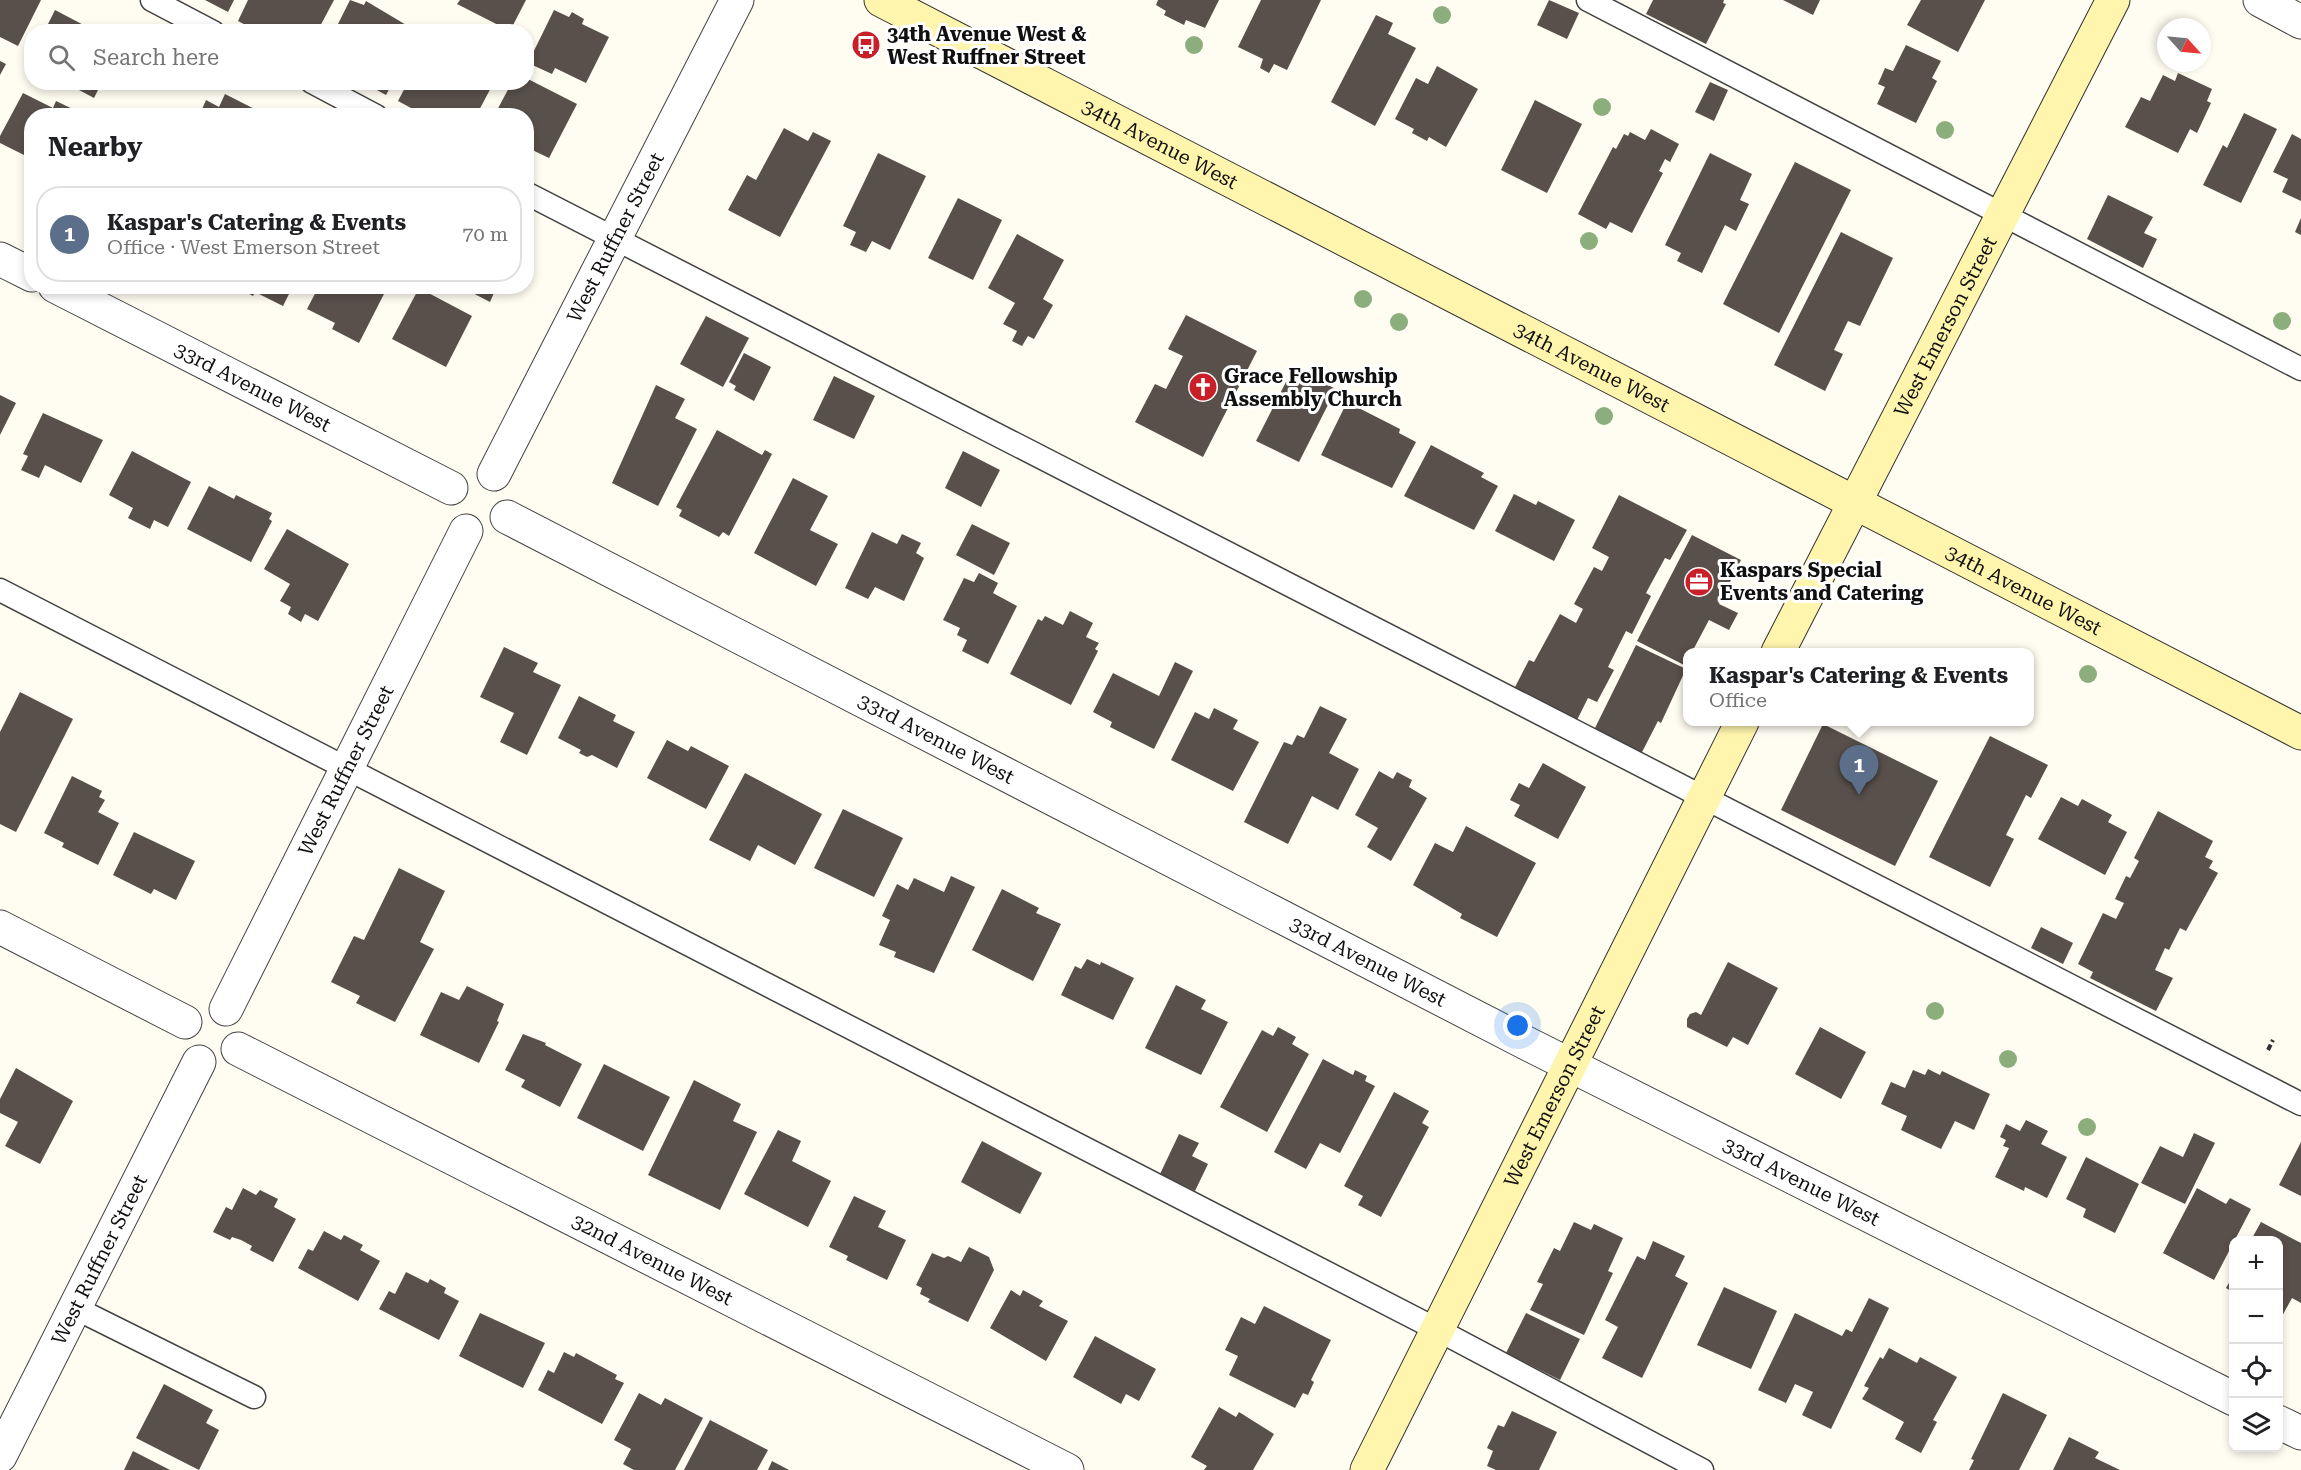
<!DOCTYPE html>
<meta charset="utf-8">
<style>
body{margin:0;font-family:"Roboto Serif",serif;background:#f2f2f2;color:#202124}
.controls{position:absolute;right:18px;bottom:18px;display:grid;overflow:hidden;border-radius:12px;box-shadow:0 3px 9px #0003}
.controls button{width:54px;height:54px;display:grid;place-items:center;padding:0;border:0;border-bottom:2px solid #e0e0e0;background:#fff;color:#202124;font:30px sans-serif}
.compass{position:absolute;left:2157px;top:18px;width:54px;height:54px;border-radius:50%;background:#fff;box-shadow:0 3px 9px #0003;rotate:117deg}
.you{position:absolute;left:1518px;top:1026px;width:21px;height:21px;margin:-15px;border:4px solid #fff;border-radius:50%;background:#1a73e8;box-shadow:0 0 0 9px #1a73e833}
.badge{display:grid;place-items:center;width:39px;height:39px;border-radius:50%;background:#c91f29;color:#fff;font-size:20px;font-weight:700}
.pin{position:absolute;translate:-50% -50px;filter:drop-shadow(0 2px 3px #0008)}
.pin::after{content:'';position:absolute;top:32px;width:21px;height:18px;background:inherit;clip-path:polygon(0 0,100% 0,50% 100%)}
.popup{position:absolute;left:1683px;top:648px;width:351px;height:78px;box-sizing:border-box;display:grid;place-content:center;border-radius:12px;background:#fff;filter:drop-shadow(0 2px 4px #0005);font-size:20px;white-space:nowrap;color:#757577}
.popup b{font-size:22px;color:#202124}
.popup::after{content:'';position:absolute;left:50%;top:100%;margin-left:-12px;border:12px solid transparent;border-top-color:#fff}
.list{margin:0;padding:0;list-style:none}
h2{display:flex;justify-content:space-between;align-items:center;height:78px;margin:0;padding:0 24px;font-size:26px}
h2 small{font-size:20px;font-weight:400;color:#757577}
.list li{display:grid;grid-template-columns:39px 1fr auto;gap:18px;align-items:center;box-sizing:border-box;height:96px;margin:0 12px 12px;padding:0 12px;border:2px solid #e0e0e0;border-radius:24px}
.list b{display:block;font-size:22px;white-space:nowrap}
.list p{margin:0;font-size:20px;white-space:nowrap;color:#757577}
.list em{font-size:20px;font-style:normal;color:#757577}
.icon{flex:none;width:33px;height:33px;fill:none;stroke:currentColor;stroke-width:2;stroke-linecap:round;stroke-linejoin:round}
.map{position:relative;flex:none;width:2301px;height:1470px;overflow:hidden}
.search{position:absolute;background:#fff;box-shadow:0 3px 9px #0003;left:24px;top:24px;width:510px;height:66px;display:flex;align-items:center;gap:15px;box-sizing:border-box;padding:0 21px;border-radius:24px;color:#757577;font-size:22px}
.panel{position:absolute;background:#fff;box-shadow:0 3px 9px #0003;left:24px;top:108px;width:510px;height:186px;border-radius:24px}
.map>svg:first-child{display:block}
.building{fill:#59504b}
.lines{fill:none;stroke-linecap:round;stroke-linejoin:round}
.lane-casing{stroke:#434343;stroke-width:25}
.street-casing{stroke:#434343;stroke-width:35}
.secondary-casing{stroke:#323232;stroke-width:35}
.path{stroke:#323232;stroke-width:4;stroke-dasharray:6 3;stroke-linecap:butt}
.lane{stroke:#fff;stroke-width:22}
.street{stroke:#fff;stroke-width:33}
.secondary{stroke:#fff5ad;stroke-width:33}
.tree{fill:#8cad7c}
.labels{text-anchor:middle;dominant-baseline:central;stroke-width:6;stroke-linejoin:round;paint-order:stroke}
.poi-label{font-size:20px;font-weight:bold;fill:#101010;stroke:#fff;text-anchor:start}
.street-label{font-size:20px;fill:#101010;stroke:#fff}
</style>
<div class="map">
<svg width="2301" height="1470" viewBox="0 0 2301 1470">
<rect width="100%" height="100%" fill="#fffcf2"/>
<g class="building">
<polygon points="0,0 41,0 18,46 0,37"/>
<polygon points="205,0 234,0 228,12"/>
<polygon points="248,0 334,0 317,32 259,32 238,21"/>
<polygon points="350,0 364,5 366,1 418,32 334,32"/>
<polygon points="460,0 526,0 510,31 457,4"/>
<polygon points="1158,0 1219,0 1205,28 1186,20 1184,25 1164,15 1166,11 1156,5"/>
<polygon points="1261,0 1321,0 1287,70 1274,64 1269,73 1260,68 1263,59 1238,47"/>
<polygon points="1549,0 1579,13 1567,39 1537,25"/>
<polygon points="1653,0 1724,0 1723,3 1726,4 1706,44 1646,14"/>
<polygon points="1783,0 1820,0 1813,15"/>
<polygon points="1921,0 1985,0 1958,52 1907,25"/>
<polygon points="55,10 97,32 44,32"/>
<polygon points="554,10 569,17 572,12 584,19 582,24 609,37 586,83 555,68 552,74 528,63"/>
<polygon points="1376,15 1393,23 1388,34 1416,48 1375,126 1331,102"/>
<polygon points="1906,45 1941,61 1932,78 1937,81 1916,123 1877,104 1885,87 1878,84 1885,68 1893,71"/>
<polygon points="0,61 6,64 0,75"/>
<polygon points="1437,66 1478,89 1446,147 1429,137 1427,141 1412,133 1414,129 1395,119 1416,78 1428,84"/>
<polygon points="2178,73 2212,89 2207,101 2211,103 2197,133 2190,129 2178,153 2125,127 2141,97 2150,101 2163,75 2175,81"/>
<polygon points="526,78 577,104 549,158 526,147 526,116 494,116 512,82 526,82"/>
<polygon points="64,82 102,82 94,98"/>
<polygon points="362,82 393,82 386,95"/>
<polygon points="408,82 494,82 476,116 426,116 398,101"/>
<polygon points="1710,82 1728,90 1714,121 1695,112"/>
<polygon points="23,93 53,108 56,101 81,113 80,116 32,116 32,159 0,143 0,136"/>
<polygon points="225,94 268,116 199,116 206,100 219,107"/>
<polygon points="1535,100 1582,124 1547,193 1501,170"/>
<polygon points="2244,113 2277,129 2241,203 2203,185 2223,145 2227,148"/>
<polygon points="784,128 808,141 813,132 831,141 780,237 728,210 747,175 756,180"/>
<polygon points="1651,129 1679,144 1670,162 1665,159 1659,171 1663,173 1632,233 1610,222 1606,229 1578,214 1613,147 1616,149 1624,134 1628,136 1630,132 1645,140"/>
<polygon points="2292,134 2301,139 2301,201 2282,192 2288,179 2273,172"/>
<polygon points="878,153 926,176 890,250 872,241 866,252 850,245 856,232 843,226"/>
<polygon points="1710,153 1752,174 1740,200 1749,204 1736,231 1725,225 1702,273 1677,261 1681,253 1665,245"/>
<polygon points="1795,162 1851,190 1779,333 1723,304"/>
<polygon points="2108,195 2153,217 2144,233 2157,239 2143,268 2087,239"/>
<polygon points="958,198 1002,220 973,280 928,258"/>
<polygon points="526,213 534,217 526,232"/>
<polygon points="2301,218 2301,235 2295,232"/>
<polygon points="1841,232 1893,258 1860,326 1848,321 1834,350 1843,354 1825,391 1774,365"/>
<polygon points="1017,234 1064,260 1043,299 1053,305 1034,339 1028,336 1022,346 1012,341 1017,331 1003,324 1015,303 988,288"/>
<polygon points="241,286 293,286 283,306 255,292 253,296 240,289"/>
<polygon points="319,286 374,286 385,292 359,343 332,329 335,323 307,309"/>
<polygon points="459,286 497,286 490,302"/>
<polygon points="419,288 472,316 446,367 392,339"/>
<polygon points="1186,315 1257,351 1203,457 1135,422 1155,384 1166,389 1183,356 1168,349"/>
<polygon points="706,316 749,338 723,387 680,364"/>
<polygon points="744,353 771,367 754,401 734,390 736,386 729,382"/>
<polygon points="1293,368 1336,389 1299,462 1256,441"/>
<polygon points="834,376 875,396 854,439 813,420"/>
<polygon points="656,385 685,399 675,418 697,429 658,506 612,483"/>
<polygon points="0,395 16,403 0,435"/>
<polygon points="1347,402 1400,429 1399,433 1416,442 1392,488 1321,455"/>
<polygon points="43,413 103,440 81,483 45,465 39,478 21,470 28,456 23,454"/>
<polygon points="717,430 762,455 765,450 772,454 729,536 723,532 719,537 679,516 682,510 676,507"/>
<polygon points="1431,445 1484,473 1481,477 1498,486 1474,530 1404,496"/>
<polygon points="132,451 191,482 168,527 154,520 150,529 128,518 133,508 109,495"/>
<polygon points="963,451 1000,470 981,507 945,488"/>
<polygon points="793,478 828,496 810,530 838,544 816,586 754,553"/>
<polygon points="209,486 234,499 236,495 272,513 269,519 272,521 251,562 187,529"/>
<polygon points="1514,494 1536,505 1538,501 1575,520 1554,561 1495,531"/>
<polygon points="1619,495 1687,530 1670,560 1665,558 1646,593 1651,596 1632,634 1626,631 1608,667 1614,670 1597,702 1588,698 1576,722 1514,689 1529,660 1534,662 1560,614 1576,623 1583,609 1574,604 1594,567 1602,571 1609,557 1592,548"/>
<polygon points="972,524 1010,543 994,575 956,555"/>
<polygon points="287,529 349,564 318,621 305,614 301,622 288,614 291,607 280,601 290,584 264,569"/>
<polygon points="872,532 897,544 902,534 921,543 916,553 924,558 904,601 875,587 868,599 845,588"/>
<polygon points="1692,535 1741,560 1719,604 1738,613 1729,630 1709,620 1692,652 1688,652 1686,666 1637,641"/>
<polygon points="979,573 998,583 993,593 1017,606 988,664 962,651 967,640 957,635 960,628 943,620 964,578 974,582"/>
<polygon points="1070,611 1093,623 1086,637 1099,643 1095,649 1098,651 1071,705 1010,674 1038,619 1042,621 1045,616 1063,625"/>
<polygon points="1636,645 1686,669 1661,723 1658,721 1640,756 1593,732"/>
<polygon points="504,647 538,663 533,672 561,685 527,755 500,742 514,713 480,697"/>
<polygon points="1175,662 1193,671 1154,749 1110,727 1112,722 1093,712 1113,673 1159,696"/>
<polygon points="20,692 73,719 16,832 0,824 0,732"/>
<polygon points="579,696 616,715 613,721 635,732 617,768 592,755 587,757 579,753 581,750 558,738"/>
<polygon points="1320,706 1347,719 1329,753 1359,769 1338,810 1312,796 1288,844 1244,822 1284,742 1292,745 1297,735 1304,738"/>
<polygon points="1214,708 1238,720 1233,729 1259,742 1233,791 1171,760 1195,712 1209,719"/>
<polygon points="1823,724 1938,781 1895,866 1781,810"/>
<polygon points="1990,736 2048,765 2031,798 2026,795 2006,835 2014,839 1990,887 1929,857"/>
<polygon points="667,740 688,751 691,746 729,766 706,809 647,778"/>
<polygon points="1543,763 1586,787 1558,839 1514,816 1520,805 1510,800 1519,783 1529,788"/>
<polygon points="1379,771 1393,779 1397,772 1412,780 1409,787 1427,798 1391,861 1367,847 1378,828 1355,815"/>
<polygon points="745,773 822,814 795,865 758,845 750,861 709,840"/>
<polygon points="72,776 102,791 99,797 105,800 98,812 119,823 98,865 62,847 64,843 44,833"/>
<polygon points="2061,797 2078,806 2082,799 2112,815 2108,822 2127,832 2105,875 2038,839"/>
<polygon points="843,809 903,838 874,897 814,868"/>
<polygon points="2158,811 2213,841 2205,857 2213,861 2209,868 2218,873 2186,931 2180,928 2169,950 2165,948 2155,970 2173,978 2156,1011 2090,978 2093,972 2078,964 2103,913 2116,919 2124,903 2115,899 2126,876 2130,878 2139,861 2134,858"/>
<polygon points="1466,826 1536,863 1497,937 1460,918 1462,914 1413,885 1435,843 1453,852"/>
<polygon points="134,832 195,861 176,900 154,889 151,894 113,875"/>
<polygon points="399,868 445,891 420,942 434,949 395,1022 356,1003 360,996 331,982 354,936 364,940"/>
<polygon points="951,876 975,887 934,973 894,957 896,952 879,945 890,920 882,916 897,884 908,890 914,878 944,892"/>
<polygon points="1002,889 1039,908 1036,913 1061,924 1033,981 972,950"/>
<polygon points="2041,927 2073,943 2063,964 2031,948"/>
<polygon points="1087,959 1100,965 1101,962 1134,978 1113,1020 1061,995 1075,966 1081,969"/>
<polygon points="1728,962 1778,988 1748,1045 1733,1037 1727,1047 1687,1027 1687,1019 1690,1014 1696,1012 1701,1015"/>
<polygon points="1176,985 1206,1000 1201,1009 1228,1022 1201,1075 1145,1048"/>
<polygon points="467,986 504,1004 497,1021 499,1022 479,1063 420,1035 441,992 459,1000"/>
<polygon points="1278,1027 1296,1037 1292,1044 1309,1054 1267,1132 1220,1107 1262,1030 1273,1036"/>
<polygon points="1820,1027 1866,1052 1841,1099 1795,1074"/>
<polygon points="523,1034 546,1043 545,1045 582,1064 560,1107 521,1087 525,1080 505,1070"/>
<polygon points="1323,1059 1353,1075 1355,1070 1367,1076 1365,1081 1375,1086 1340,1153 1320,1143 1306,1169 1274,1152"/>
<polygon points="604,1064 670,1097 643,1151 577,1118"/>
<polygon points="16,1068 73,1101 40,1164 5,1146 18,1122 0,1113 0,1099"/>
<polygon points="1928,1069 1940,1075 1942,1071 1990,1094 1974,1130 1955,1121 1941,1149 1901,1130 1907,1116 1881,1104 1891,1082 1905,1088 1913,1070 1925,1075"/>
<polygon points="694,1080 741,1104 733,1121 757,1132 720,1210 648,1175"/>
<polygon points="1394,1092 1429,1111 1422,1123 1429,1127 1381,1217 1358,1205 1363,1196 1344,1186"/>
<polygon points="2026,1120 2048,1131 2041,1144 2067,1157 2047,1198 2025,1187 2024,1191 1995,1177 2009,1148 2003,1146 2006,1140 2000,1137 2006,1124 2020,1131"/>
<polygon points="778,1130 801,1141 792,1161 831,1181 808,1227 744,1194"/>
<polygon points="2194,1133 2215,1143 2185,1204 2141,1183 2160,1146 2183,1157"/>
<polygon points="1179,1134 1199,1143 1192,1156 1208,1164 1195,1191 1160,1174"/>
<polygon points="982,1141 1042,1173 1020,1214 961,1182"/>
<polygon points="2301,1142 2301,1196 2279,1185"/>
<polygon points="2086,1157 2139,1184 2115,1233 2083,1217 2086,1209 2066,1199"/>
<polygon points="243,1188 256,1195 260,1190 278,1199 274,1207 296,1219 273,1262 250,1250 252,1246 241,1240 232,1237 230,1240 213,1232 226,1207 232,1210"/>
<polygon points="2197,1188 2226,1204 2230,1198 2251,1209 2214,1280 2163,1253"/>
<polygon points="854,1196 886,1211 878,1227 906,1240 887,1280 846,1260 848,1256 829,1247"/>
<polygon points="1574,1222 1591,1230 1594,1224 1623,1238 1608,1271 1613,1273 1584,1335 1530,1310 1543,1284 1537,1282 1554,1248 1560,1251"/>
<polygon points="2261,1222 2301,1243 2301,1303 2292,1298 2281,1318 2278,1316 2278,1240 2251,1240"/>
<polygon points="324,1231 341,1240 344,1235 363,1245 360,1250 380,1261 358,1301 298,1268 308,1249 313,1251"/>
<polygon points="1653,1241 1685,1256 1675,1276 1688,1283 1642,1378 1602,1358 1618,1327 1605,1320 1637,1256 1645,1260"/>
<polygon points="969,1247 989,1257 994,1270 968,1322 928,1302 930,1299 920,1294 922,1288 916,1285 932,1253 944,1258 948,1256 961,1262"/>
<polygon points="406,1272 428,1283 430,1279 446,1288 444,1293 459,1301 439,1340 379,1309 389,1291 395,1294"/>
<polygon points="2234,1274 2234,1293 2226,1288"/>
<polygon points="1724,1287 1777,1311 1751,1369 1697,1345"/>
<polygon points="1011,1290 1020,1296 1023,1290 1043,1301 1039,1306 1068,1321 1046,1361 990,1328"/>
<polygon points="1869,1298 1889,1308 1831,1429 1802,1415 1813,1392 1795,1384 1786,1403 1758,1390 1795,1313 1842,1336 1846,1329 1852,1332"/>
<polygon points="1264,1306 1331,1340 1311,1380 1314,1382 1308,1395 1303,1393 1295,1408 1229,1375 1238,1356 1225,1350 1241,1317 1255,1324"/>
<polygon points="480,1313 545,1343 523,1388 459,1356"/>
<polygon points="1526,1313 1580,1339 1560,1380 1506,1353"/>
<polygon points="1095,1336 1156,1369 1139,1401 1126,1394 1121,1404 1073,1377"/>
<polygon points="1889,1348 1917,1363 1920,1357 1957,1377 1933,1420 1937,1422 1921,1453 1895,1439 1904,1422 1862,1399 1869,1388 1864,1386 1880,1357 1883,1359"/>
<polygon points="564,1352 574,1357 576,1353 617,1375 615,1379 624,1383 602,1424 538,1390 548,1370 554,1373"/>
<polygon points="164,1384 213,1410 206,1423 219,1430 199,1470 136,1438"/>
<polygon points="639,1393 661,1405 665,1398 703,1418 675,1470 634,1470 623,1464 631,1449 614,1440"/>
<polygon points="2003,1393 2047,1415 2019,1470 1969,1470 1974,1460 1971,1459"/>
<polygon points="1219,1407 1236,1417 1239,1412 1274,1434 1253,1470 1204,1470 1207,1466 1191,1457"/>
<polygon points="1512,1411 1557,1432 1539,1470 1496,1470 1487,1466 1493,1451 1487,1448 1498,1425 1504,1427"/>
<polygon points="710,1420 768,1450 757,1470 684,1470"/>
<polygon points="2069,1437 2099,1452 2095,1458 2120,1470 2053,1470"/>
<polygon points="133,1451 170,1470 124,1470"/>
<polygon points="772,1461 789,1470 768,1470"/>
</g>
<g class="lines">
<g class="lane-casing">
<g id="lane">
<polyline points="152,0 213,32"/>
<polyline points="1588,0 2301,369"/>
<polyline points="312,82 376,116"/>
<polyline points="526,193 2301,1104"/>
<polyline points="0,590 1438,1330 1702,1470"/>
<polyline points="75,1308 254,1397"/>
</g>
</g>
<g class="street-casing">
<g id="street">
<polyline points="2260,0 2301,22"/>
<polyline points="0,259 32,275"/>
<path id="s1" d="M55 286 451 488"/>
<path id="s2" d="M494 474 737 0"/>
<path id="s3" d="M507 517 1530 1045 2234 1399"/>
<polyline points="0,927 185,1022"/>
<path id="s4" d="M226 1009 466 531"/>
<path id="s5" d="M238 1049 1067 1470"/>
<polyline points="2278,1422 2301,1433"/>
<path id="s6" d="M0 1456 199 1062"/>
</g>
</g>
<g class="secondary-casing">
<g id="secondary">
<path id="s7" d="M881 0 2301 733"/>
<path id="s8" d="M1778 652 2113 0"/>
<path id="s9" d="M1367 1470 1742 722"/>
</g>
</g>
<polyline class="path" points="2268,1050 2273,1040"/>
<use href="#lane" class="lane"/>
<use href="#street" class="street"/>
<use href="#secondary" class="secondary"/>
</g>
<g class="tree">
<circle cx="1442" cy="15" r="9"/>
<circle cx="1194" cy="45" r="9"/>
<circle cx="1602" cy="107" r="9"/>
<circle cx="1945" cy="130" r="9"/>
<circle cx="1589" cy="241" r="9"/>
<circle cx="1363" cy="299" r="9"/>
<circle cx="2282" cy="321" r="9"/>
<circle cx="1399" cy="322" r="9"/>
<circle cx="1604" cy="416" r="9"/>
<circle cx="2088" cy="674" r="9"/>
<circle cx="1935" cy="1011" r="9"/>
<circle cx="2008" cy="1059" r="9"/>
<circle cx="2087" cy="1127" r="9"/>
</g>
<defs>
<g id="bus-disc" transform="scale(1.5)"><circle r="9.5" fill="#c91f29" stroke="#fff"/><path d="M-5-6H5V4H4V6H2V4H-2V6H-4V4H-5ZM-3.5-4V0h7V-4ZM-3.5 1.2v1.5H-2V1.2ZM2 1.2v1.5H3.5V1.2Z" fill="#fff"/></g>
<g id="church-disc" transform="scale(1.5)"><circle r="9.5" fill="#c91f29" stroke="#fff"/><path d="M-1.2-6h2.4v3.5h3.3v2.4h-3.3V6h-2.4V-.1h-3.3v-2.4h3.3Z" fill="#fff"/></g>
<g id="office-disc" transform="scale(1.5)"><circle r="9.5" fill="#c91f29" stroke="#fff"/><path d="M-6-3h4V-5.5h4V-3h4V5H-6ZM-1-4.5V-3h2v-1.5ZM-6 0V1H6V0Z" fill="#fff"/></g>
</defs>
<g fill-rule="evenodd">
<use href="#bus-disc" x="866" y="45"/>
<use href="#church-disc" x="1203" y="387"/>
<use href="#office-disc" x="1699" y="582"/>
</g>
<g class="labels">
<g class="poi-label">
<text x="887" y="34">34th Avenue West &amp;<tspan x="887" dy="23">West Ruffner Street</tspan></text>
<text x="1224" y="376">Grace Fellowship<tspan x="1224" dy="23">Assembly Church</tspan></text>
<text x="1720" y="570">Kaspars Special<tspan x="1720" dy="23">Events and Catering</tspan></text>
</g>
<g class="street-label">
<text stroke="none"><textPath href="#s7" startOffset="314">34th Avenue West</textPath></text>
<text stroke="none"><textPath href="#s2" startOffset="266">West Ruffner Street</textPath></text>
<text stroke="none"><textPath href="#s8" startOffset="366">West Emerson Street</textPath></text>
<text stroke="none"><textPath href="#s7" startOffset="800">34th Avenue West</textPath></text>
<text stroke="none"><textPath href="#s1" startOffset="222">33rd Avenue West</textPath></text>
<text stroke="none"><textPath href="#s7" startOffset="1286">34th Avenue West</textPath></text>
<text stroke="none"><textPath href="#s3" startOffset="483">33rd Avenue West</textPath></text>
<text stroke="none"><textPath href="#s4" startOffset="267">West Ruffner Street</textPath></text>
<text stroke="none"><textPath href="#s3" startOffset="969">33rd Avenue West</textPath></text>
<text stroke="none"><textPath href="#s9" startOffset="418">West Emerson Street</textPath></text>
<text stroke="none"><textPath href="#s3" startOffset="1455">33rd Avenue West</textPath></text>
<text stroke="none"><textPath href="#s6" startOffset="220">West Ruffner Street</textPath></text>
<text stroke="none"><textPath href="#s5" startOffset="465">32nd Avenue West</textPath></text>
</g>
</g>
</svg>
<div class="controls">
<button>+</button>
<button>−</button>
<button><svg class="icon" aria-label="locate" viewBox="0 0 24 24"><circle cx="12" cy="12" r="6"/><path d="M12 2v4M12 18v4M2 12h4M18 12h4"/></svg></button>
<button><svg class="icon" aria-label="layers" viewBox="0 0 24 24"><path d="M12 4l9 5-9 5-9-5zM3 14l9 5 9-5"/></svg></button>
</div>
<svg class="compass" viewBox="-18 -18 36 36"><path d="M0-13l5 13h-10z" fill="#e53935"/><path d="M0 13l5-13h-10z" fill="#757577"/></svg>
<div class="you"></div>
<div class="pin badge" style="left:1859px;top:795px;background:#5c6f8a">1</div>
<div class="popup"><b>Kaspar's Catering &amp; Events</b>Office</div>
<div class="search"><svg class="icon" aria-label="search" viewBox="0 0 24 24"><circle cx="10" cy="10" r="6"/><path d="M15 15l6 6"/></svg>Search here</div>
<section class="panel">
<h2>Nearby<small></small></h2>
<ul class="list">
<li><span class="badge" style="background:#5c6f8a">1</span><div><b>Kaspar's Catering &amp; Events</b><p>Office · West Emerson Street</p></div><em>70 m</em></li>
</ul>
</section>
</div>
